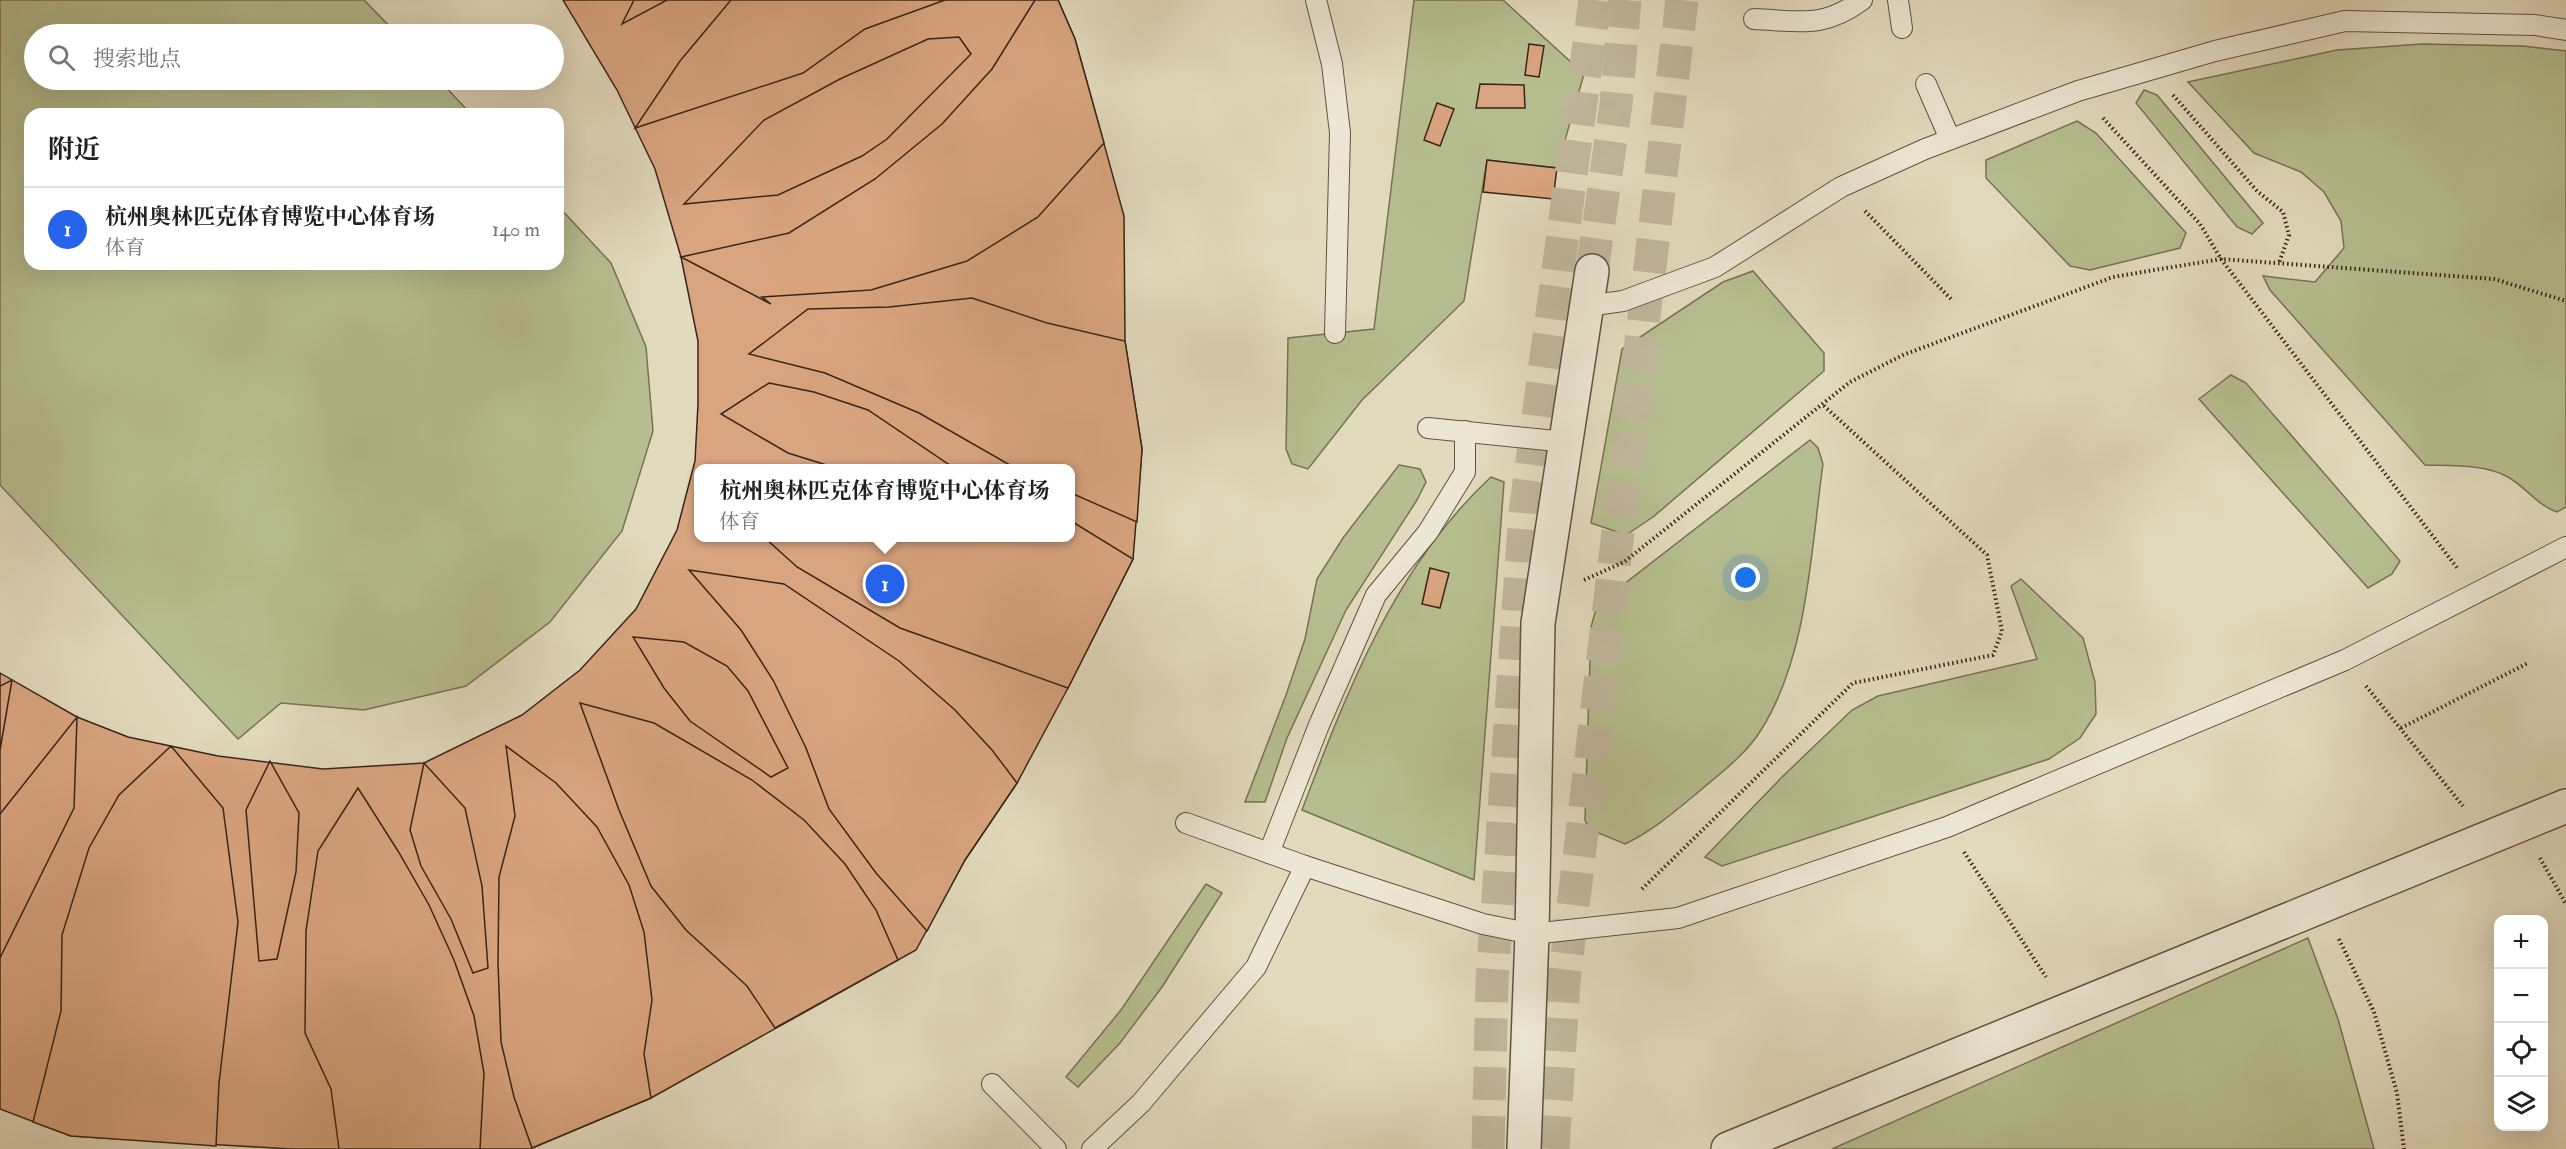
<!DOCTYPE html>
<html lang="zh">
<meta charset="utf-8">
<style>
body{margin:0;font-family:"IM FELL Double Pica","Noto Serif SC",serif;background:#f2f2f2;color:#202124}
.controls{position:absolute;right:18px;bottom:18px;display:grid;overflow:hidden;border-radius:12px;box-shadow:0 6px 24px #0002}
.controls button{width:54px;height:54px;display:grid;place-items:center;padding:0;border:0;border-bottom:2px solid #e0e0e0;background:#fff;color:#202124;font:30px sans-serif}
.you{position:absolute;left:1746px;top:578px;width:21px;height:21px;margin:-15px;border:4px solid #fff;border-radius:50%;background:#1a73e8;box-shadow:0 0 0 9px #1a73e833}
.badge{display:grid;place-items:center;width:39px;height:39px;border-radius:50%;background:#2563eb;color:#fff;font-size:20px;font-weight:700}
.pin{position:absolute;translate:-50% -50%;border:3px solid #fff;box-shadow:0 2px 6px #0006}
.popup{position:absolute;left:694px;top:464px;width:381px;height:78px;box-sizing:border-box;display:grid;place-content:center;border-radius:12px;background:#fff;filter:drop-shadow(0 2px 4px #0005);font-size:20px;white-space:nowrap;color:#757577}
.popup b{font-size:22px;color:#202124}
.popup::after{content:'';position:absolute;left:50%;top:100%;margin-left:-12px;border:12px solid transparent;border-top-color:#fff}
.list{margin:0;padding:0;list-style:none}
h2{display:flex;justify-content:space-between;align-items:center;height:78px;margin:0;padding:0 24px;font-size:26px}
h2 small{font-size:20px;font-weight:400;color:#757577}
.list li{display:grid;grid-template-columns:39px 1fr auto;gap:18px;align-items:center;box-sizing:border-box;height:84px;padding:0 24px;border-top:2px solid #e0e0e0}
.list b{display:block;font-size:22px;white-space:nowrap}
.list p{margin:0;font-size:20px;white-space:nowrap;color:#757577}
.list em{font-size:20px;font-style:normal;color:#757577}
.icon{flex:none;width:33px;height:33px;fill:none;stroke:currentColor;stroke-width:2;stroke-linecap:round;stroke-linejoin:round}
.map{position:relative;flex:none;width:2566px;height:1149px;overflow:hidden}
.search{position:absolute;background:#fff;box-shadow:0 6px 24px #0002;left:24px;top:24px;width:540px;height:66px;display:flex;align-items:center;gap:15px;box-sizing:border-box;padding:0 21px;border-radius:33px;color:#757577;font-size:22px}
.panel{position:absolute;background:#fff;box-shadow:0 6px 24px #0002;left:24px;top:108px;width:540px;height:162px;border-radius:18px}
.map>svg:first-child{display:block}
.green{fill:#b6be8f;stroke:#787254;stroke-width:1.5}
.building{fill:#d9a580;stroke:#392518;stroke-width:1.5;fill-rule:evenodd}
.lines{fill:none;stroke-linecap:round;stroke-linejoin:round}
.street-tunnel{stroke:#c0b69c;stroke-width:33;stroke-dasharray:33 16;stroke-linecap:butt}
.secondary-tunnel{stroke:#c0b69c;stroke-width:33;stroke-dasharray:33 16;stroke-linecap:butt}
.lane-casing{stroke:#635241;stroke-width:22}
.street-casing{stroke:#635241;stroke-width:36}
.path{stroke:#392518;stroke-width:4;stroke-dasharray:1.5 3;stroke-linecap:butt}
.lane{stroke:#ece7d4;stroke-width:20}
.street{stroke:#ece7d4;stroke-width:33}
</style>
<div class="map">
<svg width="2566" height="1149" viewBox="0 0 2566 1149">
<rect width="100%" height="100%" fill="#e2dabd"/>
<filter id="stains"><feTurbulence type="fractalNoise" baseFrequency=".00333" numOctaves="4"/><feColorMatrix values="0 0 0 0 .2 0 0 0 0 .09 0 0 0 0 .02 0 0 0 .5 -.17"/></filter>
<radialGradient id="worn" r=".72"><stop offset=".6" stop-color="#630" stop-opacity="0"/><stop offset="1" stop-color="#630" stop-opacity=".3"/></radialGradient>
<g class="green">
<polygon points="0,0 364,0 397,34 34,34 34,80 439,80 471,114 30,114 30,264 558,264 558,206 611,263 646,347 653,431 622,531 550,622 466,686 364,710 281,703 238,739 0,485"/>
<polygon points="1414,0 1503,0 1584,74 1557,168 1487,160 1464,301 1362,400 1308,469 1292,464 1286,449 1288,338 1374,329"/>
<path d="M2422 44 2523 46 2566 51V507L2557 512C2537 505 2527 488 2508 477 2485 464 2451 466 2425 465L2270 290 2263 276 2315 282 2344 248 2341 221 2324 192 2301 172 2254 153 2188 82 2337 50Z"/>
<polygon points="2144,90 2157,95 2263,223 2252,234 2237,227 2136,103"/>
<polygon points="2077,121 2096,133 2186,233 2180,248 2090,270 2070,266 1986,178 1986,160"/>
<polygon points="1753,271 1824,353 1824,371 1653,517 1626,535 1591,523 1622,349 1723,282"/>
<polygon points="2231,375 2246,383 2400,561 2392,574 2368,588 2199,399"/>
<path d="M1810 440 1818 448 1823 464C1811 549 1808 656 1761 730 1746 755 1718 775 1696 794 1673 813 1652 831 1625 844L1589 829 1585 820 1591 627 1597 605Z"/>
<polygon points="1399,465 1420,469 1426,482 1417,500 1346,610 1287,738 1265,802 1245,802 1286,695 1305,639 1317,579 1343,538"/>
<path d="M1491 477 1504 482 1474 880 1302 810C1347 691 1395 566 1491 477Z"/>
<polygon points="2021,579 2083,638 2095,682 2096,714 2080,738 2049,759 1722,866 1705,857 1782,777 1852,710 1878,696 2037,659 2011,586"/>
<polygon points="1206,884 1222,893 1162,987 1120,1043 1078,1087 1066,1077 1121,1010"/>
<polygon points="2308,938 2338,1019 2374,1149 1832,1149"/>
</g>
<g class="building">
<path d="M563 0H1058L1075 39 1124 216 1125 341 1142 449 1133 559 1068 688 1017 783 965 860 916 950 651 1098 530 1149H291L71 1136 0 1109V673L77 717 128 737 218 756 323 769 424 763 522 715 580 670 636 609 677 530 695 461 698 404V341L681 257 655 169 617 90ZM699 468H1071V538H699Z"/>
<polygon points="634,0 667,0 622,24"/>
<polygon points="731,0 945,0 865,29 803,73 635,128 680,61"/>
<polygon points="1035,0 1058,0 1075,39 1104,143 1038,217 967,261 871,290 762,297 771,304 681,257 789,233 875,179 942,124 992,69"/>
<polygon points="959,37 971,54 887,139 862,156 778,195 684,204 764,120 840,79 928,39"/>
<polygon points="1529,44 1544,46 1539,77 1525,75"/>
<polygon points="1480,84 1524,85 1525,108 1476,108"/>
<polygon points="1437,103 1454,109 1440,146 1424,140"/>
<polygon points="1487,160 1557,168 1553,199 1483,192"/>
<polygon points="972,298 1047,323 1125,341 1142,449 1137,522 1071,493 1071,468 1015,468 919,413 825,373 749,354 808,309 889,307"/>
<polygon points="769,383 814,392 868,410 954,468 836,468 788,453 721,414"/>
<polygon points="1071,521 1133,559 1068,688 900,628 797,567 765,538 1071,538"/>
<polygon points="1430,568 1449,573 1440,608 1422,604"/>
<polygon points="689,570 784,584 899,661 955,710 992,750 1017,783 965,860 927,931 876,873 829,809 806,748 773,680 741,630"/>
<polygon points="633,637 684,642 727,666 748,691 788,768 771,777 690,721 664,688"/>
<polygon points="12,680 0,750 0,686"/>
<polygon points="580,703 654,723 752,780 804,820 845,864 876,910 898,960 775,1028 747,986 686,930 651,886 619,810"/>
<polygon points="77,717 74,808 0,958 0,814"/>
<polygon points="171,746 223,808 238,922 219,1083 216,1146 71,1136 33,1122 61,1011 62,935 89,848 119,795"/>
<polygon points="506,746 556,783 597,827 629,885 644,932 652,1000 644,1054 651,1098 532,1148 514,1097 501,1042 498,963 499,877 515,816"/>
<polygon points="270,761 299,813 296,872 277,959 259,961 246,810"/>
<polygon points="424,763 465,808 482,886 488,968 473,973 451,919 421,866 410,830"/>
<polygon points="358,788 398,851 429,905 454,960 474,1016 484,1073 480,1149 339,1149 331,1089 305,1033 306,931 318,851"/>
</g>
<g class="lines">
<polyline class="street-tunnel" points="1592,271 1616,104 1625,0"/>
<g class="secondary-tunnel">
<polyline points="1488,1149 1492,982 1525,512 1595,0"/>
<polyline points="1553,1149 1564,982 1682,0"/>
</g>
<g class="lane-casing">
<g id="lane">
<polyline points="1316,0 1332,64 1340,133 1335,333"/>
<polyline points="1898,0 1902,28"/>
<path d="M1754 19C1799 21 1823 29 1862 0"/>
<polyline points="1926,84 1950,139"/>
<polyline points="1587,306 1623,301 1715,267 1841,187 1925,149 2078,91 2215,51 2345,21 2535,25 2566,30"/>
<polyline points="1428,428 1566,442"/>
<polyline points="1186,823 1305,866 1483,924 1532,934 1678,918 1947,827 2345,660 2566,547"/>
<polyline points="1269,853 1319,725 1376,595 1428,532 1465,472 1465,431"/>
<polyline points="992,1084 1056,1149"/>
<polyline points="1092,1149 1141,1103 1256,967 1305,866"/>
</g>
</g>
<g class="street-casing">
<g id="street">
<polyline points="1524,1149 1532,934 1538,623 1592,271"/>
<polyline points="1728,1149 2566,806"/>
</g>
</g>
<g class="path">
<polyline points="2173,95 2257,191 2283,212 2289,235 2279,263"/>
<polyline points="2103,118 2200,224 2221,259 2458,569"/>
<polyline points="1865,211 1951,299"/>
<polyline points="1584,580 1624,562 1850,382 1903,355 2113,277 2221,259 2494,279 2566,301"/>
<polyline points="2366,686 2463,806"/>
<polyline points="2401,728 2528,663"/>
<polyline points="1964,852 2046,977"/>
<polyline points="2540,858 2566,904"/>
<polyline points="1642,889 1853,683 1993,655 2002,631 1987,555 1822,404"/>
<polyline points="2339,939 2374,1012 2397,1093 2404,1149"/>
</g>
<use href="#lane" class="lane"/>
<use href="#street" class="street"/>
</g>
<rect width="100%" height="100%" filter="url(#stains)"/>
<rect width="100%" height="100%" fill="url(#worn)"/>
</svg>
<div class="controls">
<button>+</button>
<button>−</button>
<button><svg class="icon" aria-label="locate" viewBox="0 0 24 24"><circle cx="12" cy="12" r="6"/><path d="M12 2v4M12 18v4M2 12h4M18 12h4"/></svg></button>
<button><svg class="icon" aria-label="layers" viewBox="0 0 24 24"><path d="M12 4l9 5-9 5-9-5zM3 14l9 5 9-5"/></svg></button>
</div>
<div class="you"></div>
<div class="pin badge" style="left:885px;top:584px">1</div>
<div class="popup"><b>杭州奥林匹克体育博览中心体育场</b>体育</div>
<div class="search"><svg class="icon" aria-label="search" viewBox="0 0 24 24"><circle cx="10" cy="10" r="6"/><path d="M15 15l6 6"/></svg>搜索地点</div>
<section class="panel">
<h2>附近<small></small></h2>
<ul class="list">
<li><span class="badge">1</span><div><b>杭州奥林匹克体育博览中心体育场</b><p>体育</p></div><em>140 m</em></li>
</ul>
</section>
</div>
